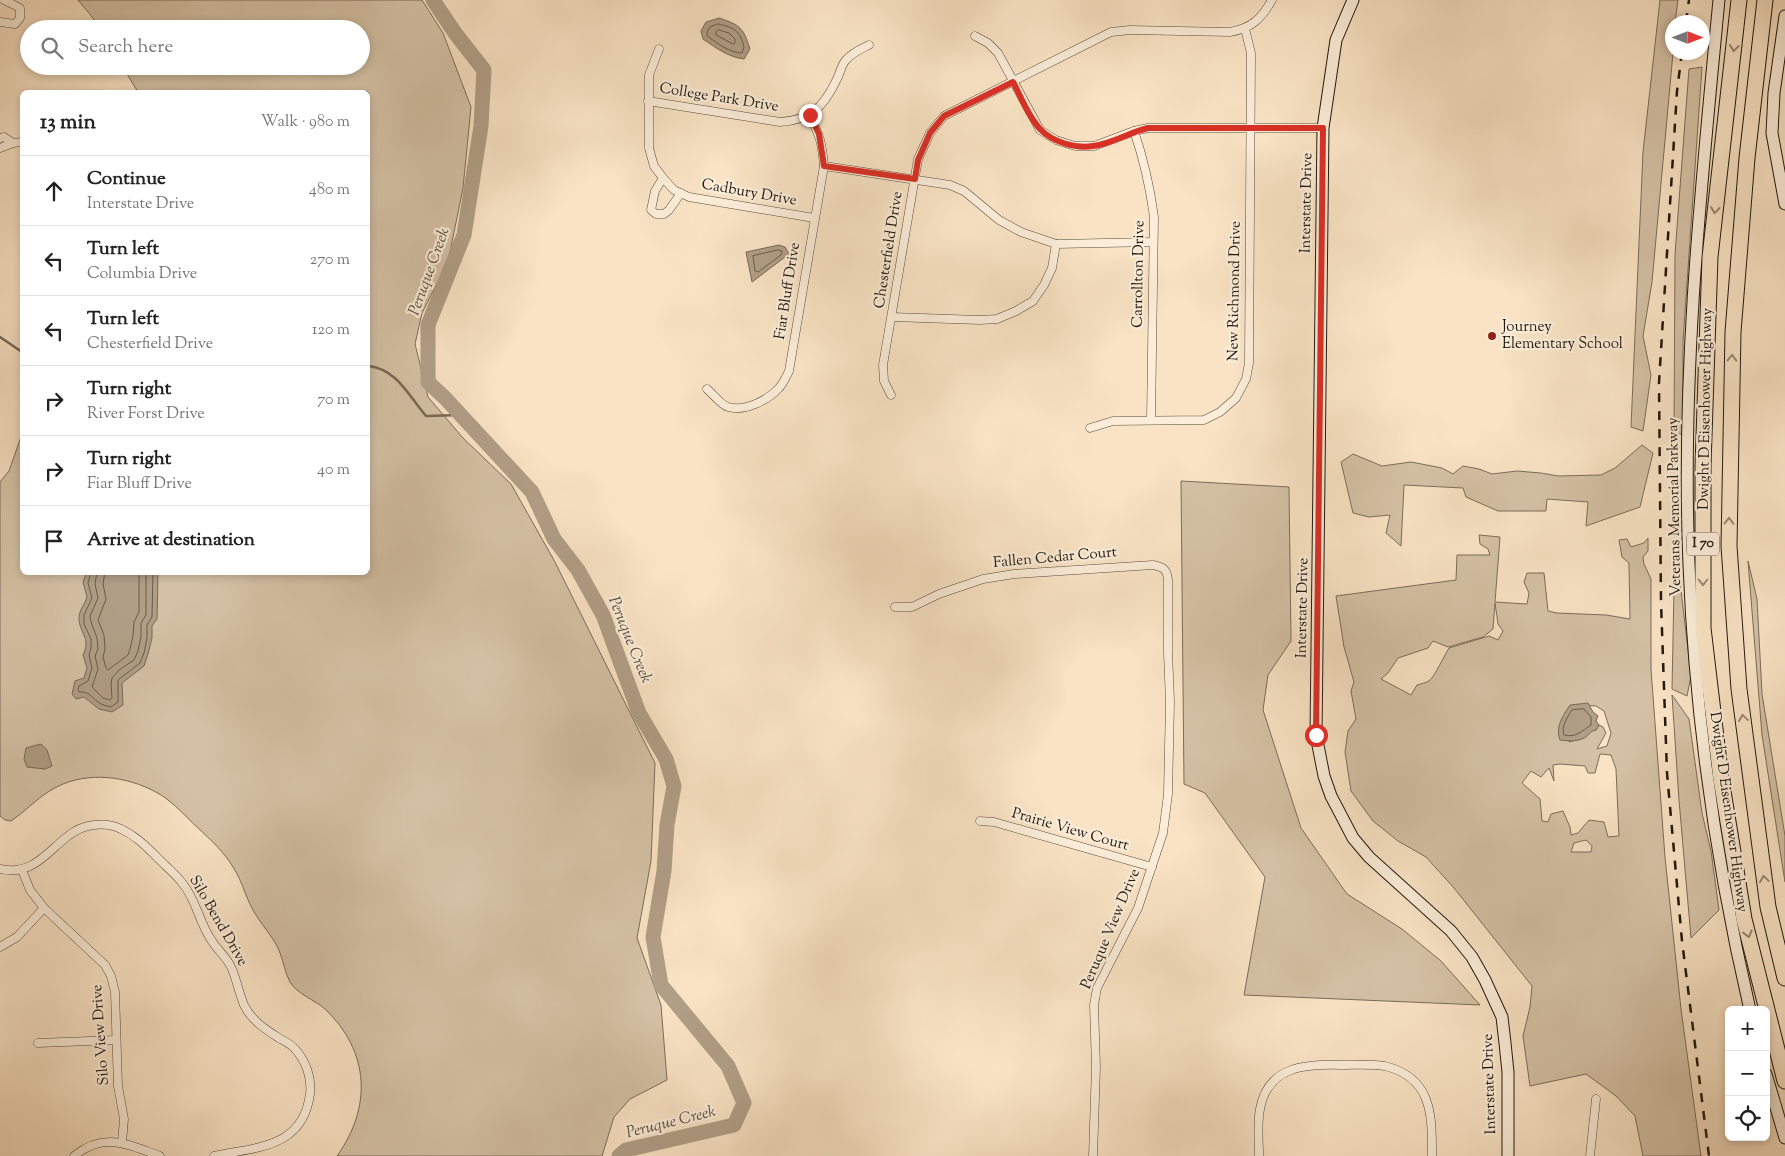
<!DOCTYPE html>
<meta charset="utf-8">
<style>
body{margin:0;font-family:"Sorts Mill Goudy",serif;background:#f6f6f6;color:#222}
.controls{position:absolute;right:15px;bottom:15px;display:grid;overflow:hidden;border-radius:8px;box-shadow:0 2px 8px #0003}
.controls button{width:45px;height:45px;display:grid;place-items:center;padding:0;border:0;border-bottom:1px solid #e0e0e0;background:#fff;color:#222;font:25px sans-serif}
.compass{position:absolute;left:1665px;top:15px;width:45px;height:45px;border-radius:50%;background:#fff;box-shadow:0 2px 8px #0003;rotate:90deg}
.stop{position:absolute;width:15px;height:15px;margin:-11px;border:4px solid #d93025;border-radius:50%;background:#fff}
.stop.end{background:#d93025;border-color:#fff;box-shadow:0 1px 5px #0008}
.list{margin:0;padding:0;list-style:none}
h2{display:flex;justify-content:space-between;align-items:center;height:65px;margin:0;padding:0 20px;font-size:21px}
h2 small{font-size:16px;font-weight:400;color:#767676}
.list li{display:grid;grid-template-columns:32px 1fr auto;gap:15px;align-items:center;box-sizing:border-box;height:70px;padding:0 20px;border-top:1px solid #e0e0e0}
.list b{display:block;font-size:19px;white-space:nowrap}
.list p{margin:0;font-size:16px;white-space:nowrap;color:#767676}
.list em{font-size:16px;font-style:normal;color:#767676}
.icon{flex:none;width:28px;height:28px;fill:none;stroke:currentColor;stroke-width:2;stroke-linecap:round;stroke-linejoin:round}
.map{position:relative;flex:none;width:1785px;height:1156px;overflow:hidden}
.search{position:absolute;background:#fff;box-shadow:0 2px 8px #0003;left:20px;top:20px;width:350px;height:55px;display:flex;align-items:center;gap:12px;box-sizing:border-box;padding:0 18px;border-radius:28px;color:#767676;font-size:19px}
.panel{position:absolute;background:#fff;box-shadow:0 2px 8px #0003;left:20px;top:90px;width:350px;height:485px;border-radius:8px}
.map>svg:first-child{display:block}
.green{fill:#d4c1a5;stroke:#7a6d5a;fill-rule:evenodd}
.water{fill:#b09e86;stroke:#776956}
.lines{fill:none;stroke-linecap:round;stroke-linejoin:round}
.shore{stroke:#685c4a;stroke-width:1}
.stream{stroke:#776956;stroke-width:2.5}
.river{stroke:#b09e86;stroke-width:15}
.street-casing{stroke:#574c3c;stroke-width:9}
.secondary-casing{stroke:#21190f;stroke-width:13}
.highway-casing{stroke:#21190f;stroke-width:17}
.street{stroke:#fbedd9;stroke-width:8}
.secondary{stroke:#fbedd9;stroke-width:11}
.highway{stroke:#f9e3c4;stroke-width:15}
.rail{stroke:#21190f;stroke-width:2.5;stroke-dasharray:9 9;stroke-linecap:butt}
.oneway{stroke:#988873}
.route{stroke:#d93025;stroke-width:6}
.poi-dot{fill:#8f2418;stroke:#fbedd9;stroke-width:2}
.labels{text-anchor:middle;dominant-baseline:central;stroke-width:4.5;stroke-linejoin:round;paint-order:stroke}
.shield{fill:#fbedd9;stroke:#62594c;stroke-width:1}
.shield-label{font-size:14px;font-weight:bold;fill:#21190f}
.street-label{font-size:15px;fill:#21190f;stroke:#fbedd9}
.poi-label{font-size:15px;fill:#21190f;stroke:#fbedd9;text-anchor:start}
.water-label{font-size:16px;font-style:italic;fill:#5a4e3f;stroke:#fbedd9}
</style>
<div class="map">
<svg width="1785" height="1156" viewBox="0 0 1785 1156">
<rect width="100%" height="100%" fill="#f9e3c4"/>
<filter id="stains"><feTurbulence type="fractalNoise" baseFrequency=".004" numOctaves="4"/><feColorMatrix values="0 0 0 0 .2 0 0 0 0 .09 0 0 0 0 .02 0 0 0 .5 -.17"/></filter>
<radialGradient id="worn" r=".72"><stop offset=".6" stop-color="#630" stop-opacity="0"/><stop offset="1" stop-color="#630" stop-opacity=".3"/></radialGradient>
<g class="green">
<path d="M78 0H422L443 33 471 107 463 188 448 262 422 313 415 344 428 397 463 438 511 484 555 562 655 763 651 861 637 938 661 1005 667 1080 630 1099 614 1117 602 1156H337C372 1107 370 1052 325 1009 315 1000 297 994 290 982 285 973 284 963 280 953 275 939 264 928 256 915 246 900 243 882 233 867 224 852 211 840 198 828 186 817 175 804 161 795 133 778 95 771 63 784 41 793 30 808 11 821L5 820 0 816V482L9 471 22 434V572H368V92H138L122 66H361V29H102Z"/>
<polygon points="1660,0 1678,0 1675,22 1672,22 1673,53 1652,282 1643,336 1651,375 1643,431 1631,427 1643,152"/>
<polygon points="1702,67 1683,341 1683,434 1674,434 1675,254 1689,69"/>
<polygon points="1642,445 1653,453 1640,507 1586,526 1588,502 1547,499 1546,511 1498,511 1466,497 1463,488 1404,485 1401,546 1386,533 1390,515 1369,517 1353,513 1341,462 1353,454 1382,466 1411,462 1442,468 1453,474 1463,466 1479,469 1492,474 1517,471 1541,473 1558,476 1601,475 1615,468"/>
<polygon points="1181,481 1289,487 1291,641 1268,675 1263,710 1301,828 1347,894 1402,929 1441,961 1480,1005 1244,995 1265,877 1205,793 1184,784"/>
<path d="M1479 535 1500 537 1495 602 1527 604 1529 593 1524 582 1527 573H1544L1548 611 1557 613 1606 615 1630 619 1629 563 1622 557 1619 540 1627 539 1631 547 1644 543 1648 538V551L1643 557 1644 564 1651 579V669L1665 857 1681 1009 1701 1156H1643L1635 1116 1616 1096 1586 1074 1530 1086 1523 1036 1530 1007 1532 986 1454 888 1426 857 1398 841 1373 821 1351 791 1345 752 1348 731 1356 719 1351 691 1354 682 1344 647 1336 596 1456 580 1457 555H1490L1488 549 1480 544ZM1495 603 1498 624 1503 631 1498 640 1489 636 1449 648C1444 656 1435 676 1429 681 1425 683 1420 684 1417 685L1411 695 1381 679 1388 673 1398 658 1428 648 1433 641 1448 647 1483 637 1493 629ZM1580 705 1596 706 1604 711 1611 733 1607 746 1597 749 1606 733 1603 727 1599 725 1596 730 1591 731 1585 737 1569 742ZM1600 754 1611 755 1616 769 1619 836 1608 837 1604 822 1589 820 1578 833 1571 835 1570 827 1563 811 1551 814 1548 822 1542 821 1540 799 1522 783 1531 771 1541 777 1549 768 1554 781 1553 765 1560 764 1585 766 1588 773H1595ZM1586 840 1592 846 1591 852H1571L1574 843Z"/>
<polygon points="1675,539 1691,676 1687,696 1672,689"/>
<polygon points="1748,561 1757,599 1762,694 1785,836 1785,882 1762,735"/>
<polygon points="1672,695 1689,719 1702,813 1711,851 1719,910 1691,938 1679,800"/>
</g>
<g class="water">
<path d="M719 18C740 25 743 27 750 49L744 59C728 57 716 48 703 39L701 31 706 22Z"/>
<polygon points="779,245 785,247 789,254 752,282 746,252"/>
<path d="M87 572 158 573 157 619 152 626V638L148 654 144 666 122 683 123 705 112 712 99 709 84 697 76 699 72 694 75 681 84 678 87 668 83 655C92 638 78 632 79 616 80 609 85 604 87 597L83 582Z"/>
<path d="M1588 703 1593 712 1598 716 1596 721 1599 725 1596 730C1590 731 1590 734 1586 737 1578 742 1568 741 1560 740 1555 726 1563 716 1570 705Z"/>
<polygon points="41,744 47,750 52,766 45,769 27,767 24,759 26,748"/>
</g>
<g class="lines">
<g class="shore">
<path d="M718 24C734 27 740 31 744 47L742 53C730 53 717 43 707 36V32L710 27Z"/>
<polygon points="719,30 729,33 735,39 735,43 733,44 716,35 716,32"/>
<polygon points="778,250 782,251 781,255 758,272 755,271 753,256"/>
<path d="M91 572 88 583 92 598 84 615V624L91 639V648L89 655 92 668 88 681 79 686 78 690 79 692C89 691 91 697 98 702 102 705 106 706 111 707L118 702V680L140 663 144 653 147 638V625L152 617 153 572"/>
<polyline points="97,572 95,584 98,598 90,616 91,622 97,638 98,649 95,656 98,669 92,687 103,698 110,700 112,698 111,684 112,678 119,670 134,660 138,651 141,637 141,623 146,615 146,572"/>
<polyline points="105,572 103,584 106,599 98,620 104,635 105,649 103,657 106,668 108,670 128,655 130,649 133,636 134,622 139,612 139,572"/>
<path d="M1584 709 1591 717V725C1582 731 1576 738 1564 735 1561 726 1567 718 1572 710Z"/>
</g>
<g class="stream">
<polyline points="0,337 22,352"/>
<path d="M368 366C397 369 408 395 426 416L461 415"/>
</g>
<polyline class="river" points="433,0 455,33 484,70 481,126 464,235 428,325 428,382 445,398 532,492 554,539 578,570 603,615 639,713 666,759 674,786 667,825 664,871 653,937 661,985 728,1066 744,1103 734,1125 626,1150 619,1156"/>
<g class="street-casing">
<g id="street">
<polyline points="0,22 15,24 20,18 20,8 4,0"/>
<polyline points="975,36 988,43 998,53 1040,130 1056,140 1075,146 1094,146 1134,131 1148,128 1323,128"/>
<polyline points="659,49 649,75 649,148 654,166 663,178 674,190 689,197 814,218"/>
<path d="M648 101 780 122C810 120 823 108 836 81 840 74 841 65 846 60 853 52 861 49 869 45"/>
<path d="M1134 131C1144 160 1150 187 1154 217L1151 420"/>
<polyline points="0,138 4,137 13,143"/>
<polyline points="0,148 13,143 22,142"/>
<polyline points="824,166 950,185 964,191 999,220 1021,232 1056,244 1153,242"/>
<polyline points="663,178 655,191 651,210 656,214 664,214 669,210 681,193"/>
<polyline points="892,317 980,320 997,319 1016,311 1033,301 1044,285 1052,268 1056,244"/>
<path d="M707 389C713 394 721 405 728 407 745 412 768 400 779 388 783 384 786 377 789 371L824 166C822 143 820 135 809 115"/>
<path d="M891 395 884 381 883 365 918 159 930 133 944 116 1111 32 1130 30 1230 32C1252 28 1261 19 1272 0"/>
<polyline points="1090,428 1113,421 1204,420 1220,412 1236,398 1246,379 1249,363 1251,53 1245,29"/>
<path d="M895 607H912L939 594 983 579 1014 574 1153 565C1163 567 1167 569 1168 580V652L1170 702 1168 794 1163 833 1138 908 1097 988 1094 1005 1096 1067 1093 1156"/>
<polyline points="980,821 994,822 1152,867"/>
<path d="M0 869C32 876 46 853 68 836 82 824 105 821 121 829 139 837 151 852 165 865 171 871 178 877 183 884 196 900 199 921 210 938 216 949 228 958 232 969 237 981 239 993 244 1005 252 1021 265 1029 279 1038 284 1041 291 1044 295 1049 306 1061 312 1078 310 1094 303 1148 257 1147 214 1156"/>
<polyline points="22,870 30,890 44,908 105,965 111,976 115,992 118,1086 124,1119 122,1142"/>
<polyline points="0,947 17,937 44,908"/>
<polyline points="38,1043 116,1040"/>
<path d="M74 1156C105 1131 128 1145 160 1156"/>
<path d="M1259 1156C1259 1141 1257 1124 1260 1109 1268 1065 1307 1064 1343 1065 1357 1065 1371 1064 1385 1066 1433 1078 1432 1116 1432 1156"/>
<polyline points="1590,1156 1596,1099"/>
</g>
</g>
<g class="secondary-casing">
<g id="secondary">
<polyline points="1353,0 1336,40 1323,128 1316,735 1324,776 1331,796 1353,838 1369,857 1451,931 1472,957 1485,980 1502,1017 1505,1043 1508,1072 1508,1156"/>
<path d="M1719 0C1701 187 1681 377 1689 565 1695 715 1716 864 1750 1010"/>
<polyline points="1785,16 1774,93 1772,133 1785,204"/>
<polyline points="1766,1074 1785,1138"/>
</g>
</g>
<g class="highway-casing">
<g id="highway">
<polyline points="1739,0 1710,257 1703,466 1703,628 1721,779 1744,919 1785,1081"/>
<polyline points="1765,0 1747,158 1733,332 1729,546 1739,689 1768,907 1785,978"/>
</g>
</g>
<use href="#street" class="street"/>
<use href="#secondary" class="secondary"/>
<use href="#highway" class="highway"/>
<g class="rail">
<polyline points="1686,22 1689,0"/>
<polyline points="1682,52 1677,91 1659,383 1661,602 1667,773 1682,941 1709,1156"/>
</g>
</g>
<defs><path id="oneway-chevron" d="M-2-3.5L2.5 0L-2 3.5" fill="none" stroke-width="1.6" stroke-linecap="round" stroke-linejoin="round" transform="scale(1.25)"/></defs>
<g class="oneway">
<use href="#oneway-chevron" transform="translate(1734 48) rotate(96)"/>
<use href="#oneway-chevron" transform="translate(1715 210) rotate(96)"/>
<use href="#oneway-chevron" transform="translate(1732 358) rotate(-89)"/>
<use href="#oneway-chevron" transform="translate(1729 521) rotate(-89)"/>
<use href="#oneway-chevron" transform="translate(1703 582) rotate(90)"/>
<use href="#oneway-chevron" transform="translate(1743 718) rotate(-98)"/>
<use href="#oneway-chevron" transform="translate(1764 879) rotate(-98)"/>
<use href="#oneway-chevron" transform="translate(1748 934) rotate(76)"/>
</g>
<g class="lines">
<path class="route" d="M810 115 819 134 824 166 915 179 918 160 930 133 944 116 1013 82C1021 97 1028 116 1040 129 1052 142 1076 149 1093 146 1112 144 1130 132 1148 128H1323L1316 735"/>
</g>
<circle class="poi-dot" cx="1492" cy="336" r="5"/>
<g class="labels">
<rect class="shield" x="1687" y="532.5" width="32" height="23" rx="4"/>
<g class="shield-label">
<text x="1703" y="544">I 70</text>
</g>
<g class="street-label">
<text transform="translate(719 98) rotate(9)">College Park Drive</text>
<text transform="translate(749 193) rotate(10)">Cadbury Drive</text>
<text transform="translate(1307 203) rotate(-89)">Interstate Drive</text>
<text transform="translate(889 250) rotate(-81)">Chesterfield Drive</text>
<text transform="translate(1139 274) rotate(-89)">Carrollton Drive</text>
<text transform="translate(788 291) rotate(-81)">Fiar Bluff Drive</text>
<text transform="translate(1235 291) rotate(-89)">New Richmond Drive</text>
<text transform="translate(1706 409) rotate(-89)">Dwight D Eisenhower Highway</text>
<text transform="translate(1675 507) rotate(-91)">Veterans Memorial Parkway</text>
<text transform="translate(1055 558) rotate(-5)">Fallen Cedar Court</text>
<text transform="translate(1303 608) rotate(-89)">Interstate Drive</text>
<text transform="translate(1728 812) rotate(82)">Dwight D Eisenhower Highway</text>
<text transform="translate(1070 830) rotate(16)">Prairie View Court</text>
<text transform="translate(218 921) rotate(60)">Silo Bend Drive</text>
<text transform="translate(1111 929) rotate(-67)">Peruque View Drive</text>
<text transform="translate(101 1035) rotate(-94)">Silo View Drive</text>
<text transform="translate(1490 1084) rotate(-92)">Interstate Drive</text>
</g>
<g class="poi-label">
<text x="1502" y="327">Journey<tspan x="1502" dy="17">Elementary School</tspan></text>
</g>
<g class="water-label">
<text transform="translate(430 272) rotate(-70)">Peruque Creek</text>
<text transform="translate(629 640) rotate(68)">Peruque Creek</text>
<text transform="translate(671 1123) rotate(-14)">Peruque Creek</text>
</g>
</g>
<rect width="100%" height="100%" filter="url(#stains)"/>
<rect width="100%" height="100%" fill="url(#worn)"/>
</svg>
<div class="controls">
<button>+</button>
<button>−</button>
<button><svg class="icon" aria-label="locate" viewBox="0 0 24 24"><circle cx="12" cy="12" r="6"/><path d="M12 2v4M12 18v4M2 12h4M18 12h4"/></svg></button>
</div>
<svg class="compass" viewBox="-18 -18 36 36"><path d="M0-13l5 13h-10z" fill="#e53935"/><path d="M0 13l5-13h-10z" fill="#767676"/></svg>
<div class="stop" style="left:1316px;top:735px"></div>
<div class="stop end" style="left:810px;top:115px"></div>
<div class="search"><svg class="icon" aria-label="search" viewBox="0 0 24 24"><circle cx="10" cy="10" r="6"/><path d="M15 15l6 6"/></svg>Search here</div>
<section class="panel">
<h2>13 min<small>Walk · 980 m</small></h2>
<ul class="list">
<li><svg class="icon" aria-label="ahead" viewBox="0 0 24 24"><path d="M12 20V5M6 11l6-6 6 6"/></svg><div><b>Continue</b><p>Interstate Drive</p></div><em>480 m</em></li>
<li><svg class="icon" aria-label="left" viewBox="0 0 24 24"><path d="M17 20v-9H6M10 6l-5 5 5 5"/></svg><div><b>Turn left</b><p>Columbia Drive</p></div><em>270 m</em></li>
<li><svg class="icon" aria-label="left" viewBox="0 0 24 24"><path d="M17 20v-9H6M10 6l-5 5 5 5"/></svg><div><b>Turn left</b><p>Chesterfield Drive</p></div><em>120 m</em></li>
<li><svg class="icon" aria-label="right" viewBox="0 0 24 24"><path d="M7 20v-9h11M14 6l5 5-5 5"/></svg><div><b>Turn right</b><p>River Forst Drive</p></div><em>70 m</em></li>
<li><svg class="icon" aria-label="right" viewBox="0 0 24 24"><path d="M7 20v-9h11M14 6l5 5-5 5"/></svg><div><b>Turn right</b><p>Fiar Bluff Drive</p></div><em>40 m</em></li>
<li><svg class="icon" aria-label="arrive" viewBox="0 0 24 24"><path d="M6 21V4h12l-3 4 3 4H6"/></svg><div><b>Arrive at destination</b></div></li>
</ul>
</section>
</div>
